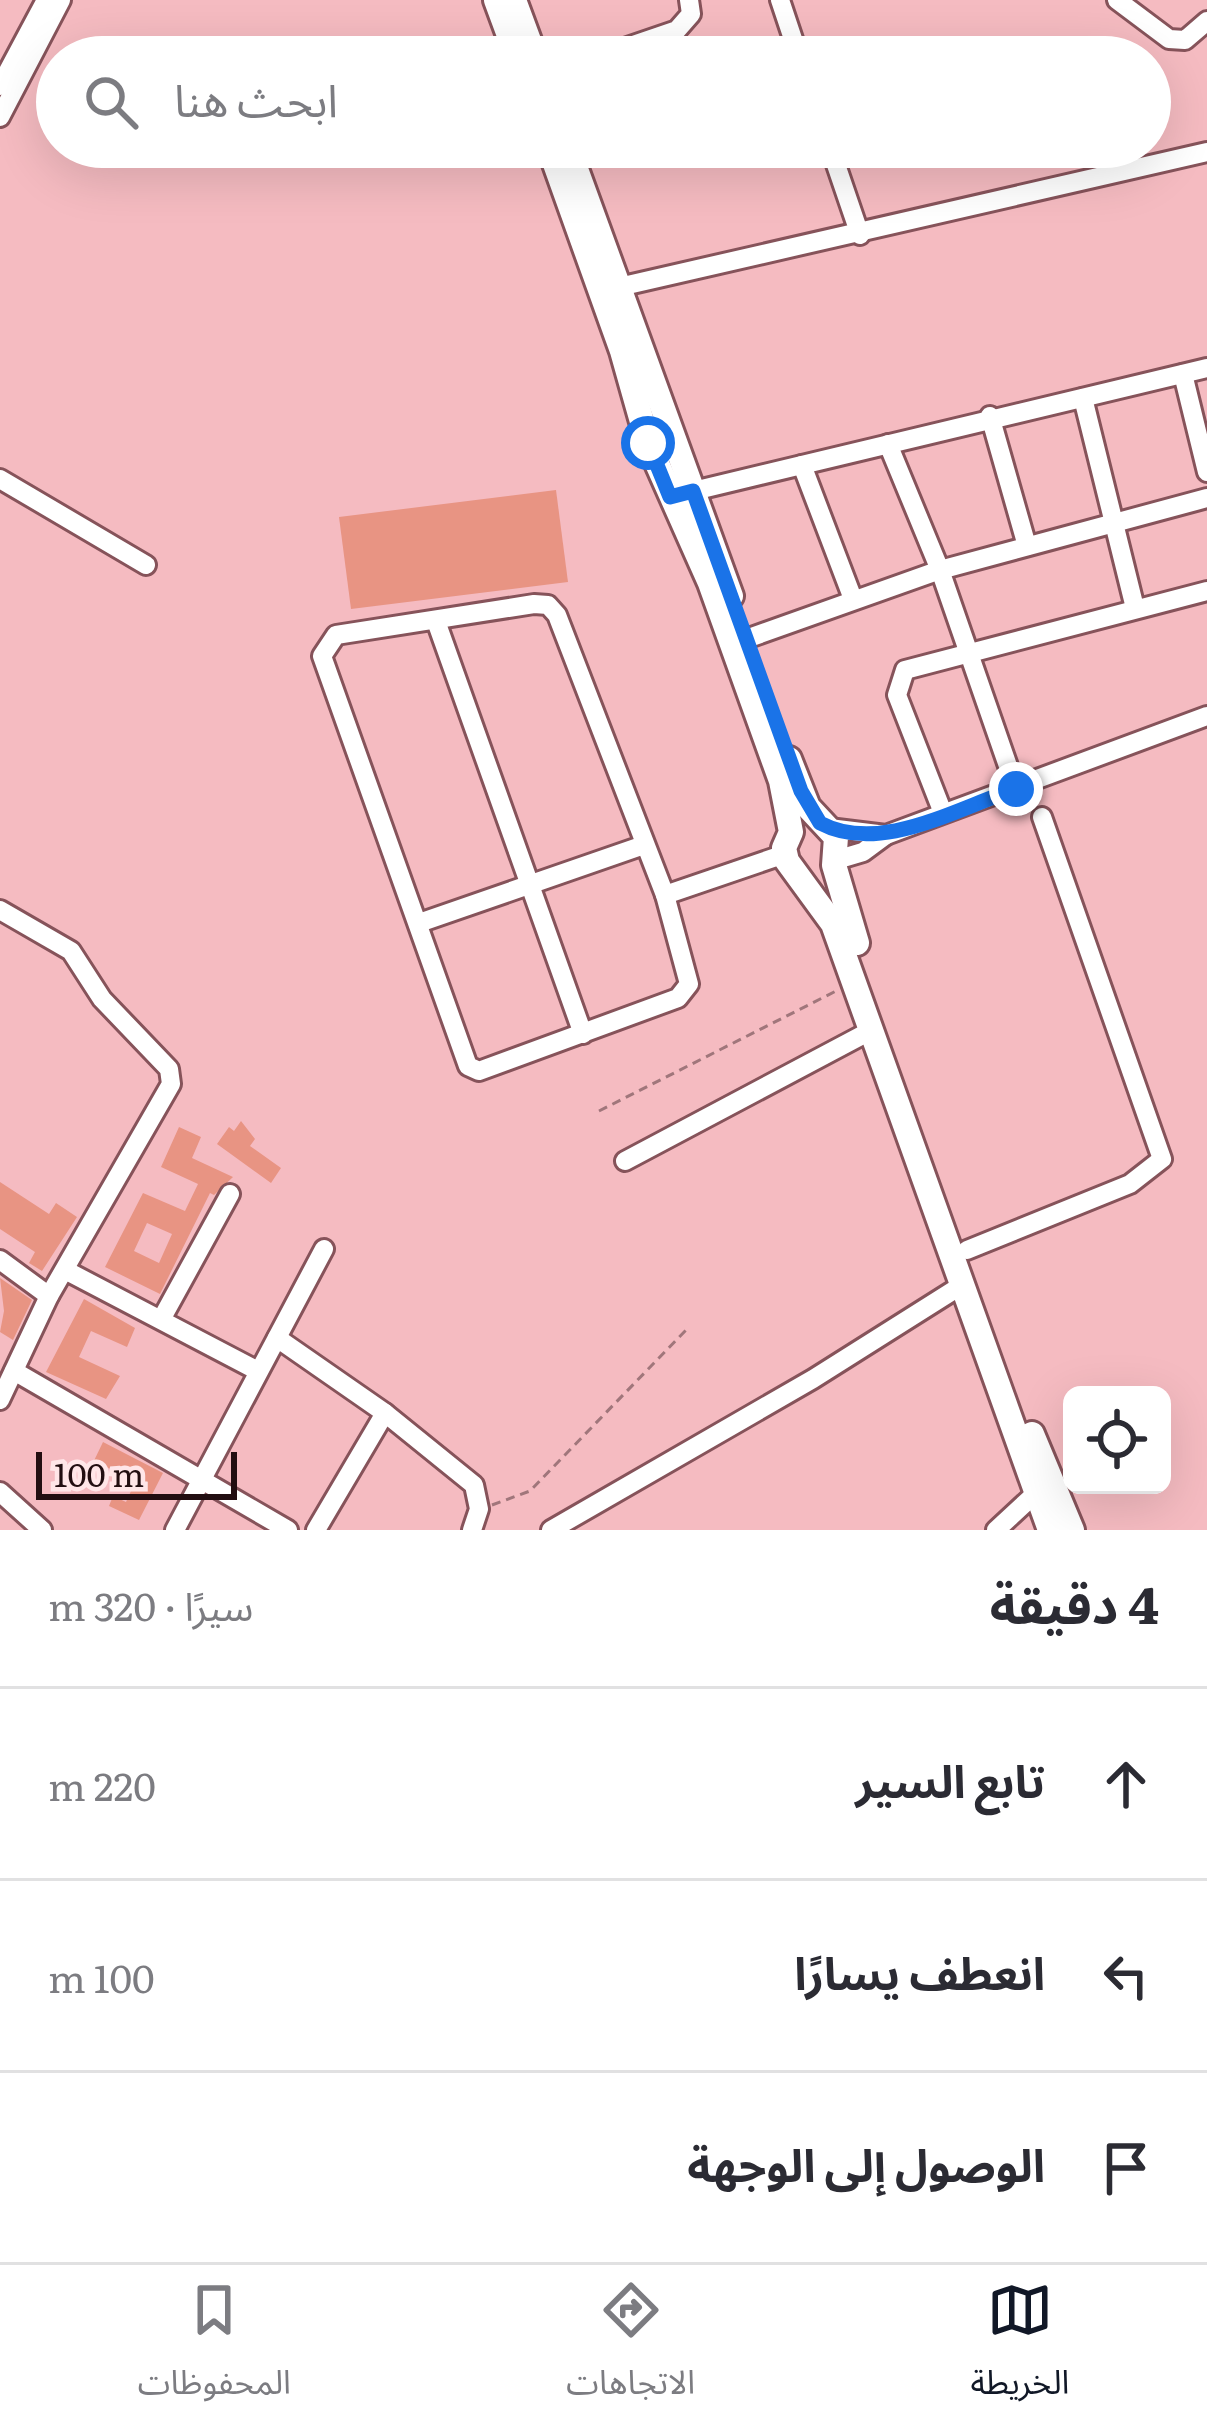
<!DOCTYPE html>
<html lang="ar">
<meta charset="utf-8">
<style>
body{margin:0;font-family:Literata,"Noto Sans Arabic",serif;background:#f2f2f3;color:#2b2b33;direction:rtl}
.controls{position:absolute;right:36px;bottom:36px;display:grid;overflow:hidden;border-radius:18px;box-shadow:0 12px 48px #0002}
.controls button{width:108px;height:108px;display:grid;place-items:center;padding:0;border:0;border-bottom:3px solid #e1e1e2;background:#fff;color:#2b2b33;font:60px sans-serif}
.scale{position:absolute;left:36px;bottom:30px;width:201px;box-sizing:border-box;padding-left:12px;border:6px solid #220e11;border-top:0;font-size:33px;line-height:42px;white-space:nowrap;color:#220e11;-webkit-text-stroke:9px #ffe6e8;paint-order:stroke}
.stop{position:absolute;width:36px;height:36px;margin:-27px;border:9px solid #1a73e8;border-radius:50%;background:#fff}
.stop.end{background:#1a73e8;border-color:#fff;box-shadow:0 3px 12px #0008}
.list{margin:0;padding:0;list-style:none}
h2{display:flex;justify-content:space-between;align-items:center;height:156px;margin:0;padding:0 48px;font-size:51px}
h2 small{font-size:39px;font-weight:400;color:#7c7c81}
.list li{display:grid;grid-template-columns:78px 1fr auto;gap:36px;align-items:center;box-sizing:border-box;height:192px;padding:0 48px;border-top:3px solid #e1e1e2}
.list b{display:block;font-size:45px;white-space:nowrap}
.list em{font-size:39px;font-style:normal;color:#7c7c81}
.icon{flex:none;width:66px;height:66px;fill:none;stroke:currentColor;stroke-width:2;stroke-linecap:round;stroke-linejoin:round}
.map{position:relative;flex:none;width:1207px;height:1530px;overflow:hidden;direction:ltr}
.search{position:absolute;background:#fff;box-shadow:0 12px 48px #0002;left:36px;right:36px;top:36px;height:132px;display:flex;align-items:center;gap:30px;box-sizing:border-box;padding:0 42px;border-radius:66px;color:#7c7c81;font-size:45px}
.sheet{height:732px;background:#fff}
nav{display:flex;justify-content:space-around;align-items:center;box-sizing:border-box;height:168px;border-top:3px solid #e1e1e2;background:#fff;font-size:33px;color:#7c7c81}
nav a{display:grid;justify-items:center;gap:6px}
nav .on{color:#111827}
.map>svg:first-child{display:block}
.building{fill:#e89483;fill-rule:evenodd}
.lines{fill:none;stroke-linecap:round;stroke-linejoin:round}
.minor-casing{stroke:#86535a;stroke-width:24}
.major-casing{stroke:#86535a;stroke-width:30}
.path{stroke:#a0767b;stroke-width:3;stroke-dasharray:9 6;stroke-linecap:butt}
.minor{stroke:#fff;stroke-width:18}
.major{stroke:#fff;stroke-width:24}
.route{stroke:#1a73e8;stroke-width:15}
</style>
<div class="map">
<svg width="1207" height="1530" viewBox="0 0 1207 1530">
<rect width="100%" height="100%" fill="#f5bbc1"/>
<g class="building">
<polygon points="556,490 568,582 351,609 339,517"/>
<polygon points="241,1121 255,1139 250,1146 281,1168 271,1183 217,1144 229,1127 234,1131"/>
<path d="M179 1127 201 1137 192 1158 233 1177 214 1195 210 1193 160 1294 105 1267 143 1193 185 1211 198 1184 161 1167ZM147 1223 172 1234 159 1263 134 1251Z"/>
<polygon points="0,1182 49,1214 56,1203 77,1217 42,1271 29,1263 35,1252 0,1229"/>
<polygon points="0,1278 32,1300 13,1340 0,1332 4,1311"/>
<polygon points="84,1299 135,1328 127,1347 91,1331 79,1357 120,1376 106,1399 46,1372"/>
<polygon points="103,1442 163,1473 139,1520 109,1506 113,1496 126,1502 136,1480 106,1467 103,1475 90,1469"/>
</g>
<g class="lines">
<g class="minor-casing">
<g id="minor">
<polyline points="780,0 799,57"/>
<polyline points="1117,0 1169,39 1185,40 1207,21"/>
<polyline points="598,57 677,30 691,14 689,0"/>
<polyline points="0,86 46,0"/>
<polyline points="0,117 61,0"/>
<polyline points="830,147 860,235"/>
<polyline points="619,287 1207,152"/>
<polyline points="1183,374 1207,472"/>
<polyline points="1083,398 1135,608"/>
<polyline points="990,416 1027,546"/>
<polyline points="888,444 940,570 1016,789"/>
<polyline points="802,465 853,599"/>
<polyline points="0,479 146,565"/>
<polyline points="681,494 1207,368"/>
<polygon points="534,604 548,605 557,615 665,895 689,984 678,998 479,1071 468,1066 322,656 336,635"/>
<polyline points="436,621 583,1034"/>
<polyline points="746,639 940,570 1207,498"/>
<polyline points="943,813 897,695 905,670 1207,591"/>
<polyline points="829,828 886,835 1207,716"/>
<polyline points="836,860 863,852 886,835"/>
<polyline points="665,895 785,854"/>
<polyline points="0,910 71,951 102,999 169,1069 171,1084 49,1296 0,1400"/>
<polyline points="419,923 644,845"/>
<polyline points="625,1161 870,1031"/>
<polyline points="967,1250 1130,1184 1162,1159 1042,817"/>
<polyline points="0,1260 49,1296"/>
<polyline points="65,1270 258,1371"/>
<polyline points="162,1318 230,1194"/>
<polyline points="277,1338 385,1413 474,1485 479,1509 472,1530"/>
<polyline points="14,1371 288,1530"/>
<polyline points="0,1492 42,1530"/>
<polyline points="175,1530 324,1249"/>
<polyline points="316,1530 385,1413"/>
<polyline points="551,1530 813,1379 962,1285"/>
<polyline points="996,1530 1035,1494"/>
</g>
</g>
<g class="major-casing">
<g id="major">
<polyline points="496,0 517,57"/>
<polyline points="514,0 535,57"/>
<polyline points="549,147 622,351 648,443 710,583 781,781 791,832 784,848 787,861 833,924 1050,1530"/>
<polyline points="568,147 731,596"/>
<polyline points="789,759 808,807 836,837 834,865 857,943"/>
<polyline points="1032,1434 1072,1530"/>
</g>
</g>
<g class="path">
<polyline points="599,1111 836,991"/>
<polyline points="492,1505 530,1491 688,1328"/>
</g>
<use href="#minor" class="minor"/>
<use href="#major" class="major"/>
</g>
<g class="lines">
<path class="route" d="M648 443 670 497 693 491 801 791 820 823C880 855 957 808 1016 789"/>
</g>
</svg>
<div class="controls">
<button><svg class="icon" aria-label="locate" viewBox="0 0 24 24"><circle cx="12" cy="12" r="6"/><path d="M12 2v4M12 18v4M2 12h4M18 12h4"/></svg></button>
</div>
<div class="scale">100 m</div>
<div class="stop" style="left:648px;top:443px"></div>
<div class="stop end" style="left:1016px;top:789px"></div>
<div class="search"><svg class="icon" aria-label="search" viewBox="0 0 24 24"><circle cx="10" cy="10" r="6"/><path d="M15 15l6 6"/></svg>ابحث هنا</div>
</div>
<section class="sheet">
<h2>4 دقيقة<small>سيرًا · 320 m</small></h2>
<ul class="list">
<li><svg class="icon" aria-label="ahead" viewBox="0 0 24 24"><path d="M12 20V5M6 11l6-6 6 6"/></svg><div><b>تابع السير</b></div><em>220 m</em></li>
<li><svg class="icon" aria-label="left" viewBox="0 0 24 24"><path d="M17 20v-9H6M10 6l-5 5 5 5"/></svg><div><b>انعطف يسارًا</b></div><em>100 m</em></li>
<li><svg class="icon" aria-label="arrive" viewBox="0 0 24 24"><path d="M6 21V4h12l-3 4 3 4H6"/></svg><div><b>الوصول إلى الوجهة</b></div></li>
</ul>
</section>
<nav>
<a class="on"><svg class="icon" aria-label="map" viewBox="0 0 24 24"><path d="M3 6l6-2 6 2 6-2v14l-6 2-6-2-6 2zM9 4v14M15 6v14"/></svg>الخريطة</a>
<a><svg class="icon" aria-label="directions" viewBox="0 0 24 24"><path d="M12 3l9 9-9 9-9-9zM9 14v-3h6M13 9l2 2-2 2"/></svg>الاتجاهات</a>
<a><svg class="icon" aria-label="saved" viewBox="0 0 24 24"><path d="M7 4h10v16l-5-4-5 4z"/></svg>المحفوظات</a>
</nav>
